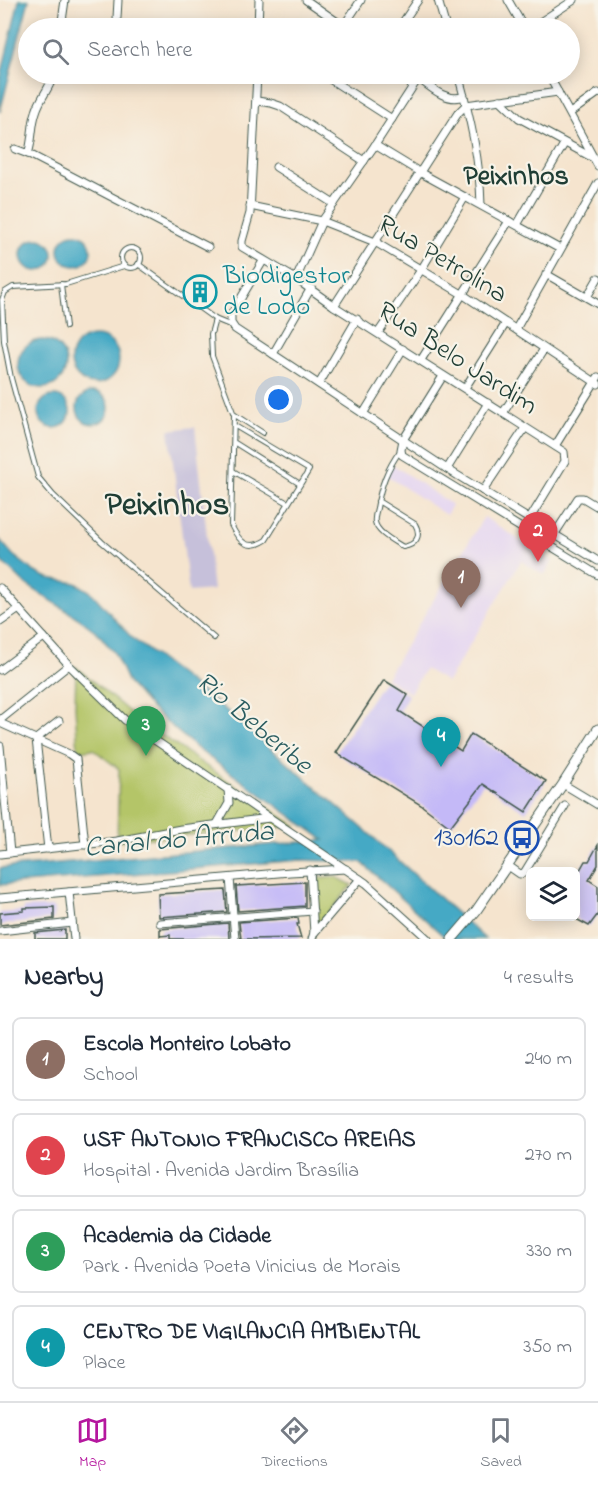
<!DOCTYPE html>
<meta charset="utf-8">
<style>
body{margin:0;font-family:"Indie Flower",sans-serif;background:#f6f6f7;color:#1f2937}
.controls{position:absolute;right:18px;bottom:18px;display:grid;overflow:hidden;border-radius:9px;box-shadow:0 3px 15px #0003}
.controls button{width:54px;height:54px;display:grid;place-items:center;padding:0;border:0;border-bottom:2px solid #e0e1e3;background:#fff;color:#1f2937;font:30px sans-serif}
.you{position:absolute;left:279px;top:400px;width:21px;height:21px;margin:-15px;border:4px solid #fff;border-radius:50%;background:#1a73e8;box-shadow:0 0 0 9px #1a73e833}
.badge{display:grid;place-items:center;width:39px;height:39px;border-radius:50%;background:#b5179e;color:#fff;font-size:20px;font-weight:700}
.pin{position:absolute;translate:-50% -50px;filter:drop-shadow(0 2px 3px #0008)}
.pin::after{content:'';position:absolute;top:32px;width:21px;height:18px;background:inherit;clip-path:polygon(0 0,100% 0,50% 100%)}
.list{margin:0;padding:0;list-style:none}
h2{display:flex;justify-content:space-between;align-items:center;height:78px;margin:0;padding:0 24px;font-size:26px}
h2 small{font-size:20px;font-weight:400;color:#747a83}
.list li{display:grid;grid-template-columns:39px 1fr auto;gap:18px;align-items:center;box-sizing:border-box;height:84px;margin:0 12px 12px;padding:0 12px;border:2px solid #e0e1e3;border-radius:9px}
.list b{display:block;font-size:22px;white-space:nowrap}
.list p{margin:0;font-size:20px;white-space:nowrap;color:#747a83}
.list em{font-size:20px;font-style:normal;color:#747a83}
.icon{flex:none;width:33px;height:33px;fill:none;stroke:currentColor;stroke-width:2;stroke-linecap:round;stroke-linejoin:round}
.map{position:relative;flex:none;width:598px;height:939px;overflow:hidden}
.search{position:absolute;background:#fff;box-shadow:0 3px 15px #0003;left:18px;right:18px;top:18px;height:66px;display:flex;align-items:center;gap:15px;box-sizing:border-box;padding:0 21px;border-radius:33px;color:#747a83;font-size:22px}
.sheet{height:462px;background:#fff}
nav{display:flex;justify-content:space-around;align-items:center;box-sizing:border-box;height:84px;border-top:2px solid #e0e1e3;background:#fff;font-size:16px;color:#747a83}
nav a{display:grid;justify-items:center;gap:3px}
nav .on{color:#b5179e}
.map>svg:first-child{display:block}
.built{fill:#e3d3f2}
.industrial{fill:#c6c0da}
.green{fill:#b4c568;stroke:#6a814e;stroke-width:1.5}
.water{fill:#45a9c5;stroke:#32737c;stroke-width:1.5}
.building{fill:#c4b9f7}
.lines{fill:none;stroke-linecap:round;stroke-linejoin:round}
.service-casing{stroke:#3f564b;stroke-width:6}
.minor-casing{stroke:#3f564b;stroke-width:9}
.secondary-casing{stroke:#3f564b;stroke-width:11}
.service{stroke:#fff;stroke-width:4}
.minor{stroke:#fff;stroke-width:7}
.secondary{stroke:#fff;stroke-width:9}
.labels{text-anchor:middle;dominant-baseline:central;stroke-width:4.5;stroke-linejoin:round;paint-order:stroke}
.street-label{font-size:27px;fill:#1f3d34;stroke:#f7f3e8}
.culture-label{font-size:27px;fill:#0d838f;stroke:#f7f3e8;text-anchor:start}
.transit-label{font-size:27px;fill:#164399;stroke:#f7f3e8;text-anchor:end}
.neighbourhood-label{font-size:28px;font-weight:bold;fill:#1f3d34;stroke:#f7f3e8}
.water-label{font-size:28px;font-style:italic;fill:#2a5d60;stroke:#f7f3e8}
.district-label{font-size:33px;font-weight:bold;fill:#1f3d34;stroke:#f7f3e8}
</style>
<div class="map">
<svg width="598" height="939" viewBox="0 0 598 939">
<rect width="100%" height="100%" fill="#f7f3e8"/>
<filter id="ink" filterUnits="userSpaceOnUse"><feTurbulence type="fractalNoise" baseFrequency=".0167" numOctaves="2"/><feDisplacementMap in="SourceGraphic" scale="12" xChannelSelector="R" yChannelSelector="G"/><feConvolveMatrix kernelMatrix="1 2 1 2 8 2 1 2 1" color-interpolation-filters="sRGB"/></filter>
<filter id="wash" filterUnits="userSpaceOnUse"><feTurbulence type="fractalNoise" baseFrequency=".008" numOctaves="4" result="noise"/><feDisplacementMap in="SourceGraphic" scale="24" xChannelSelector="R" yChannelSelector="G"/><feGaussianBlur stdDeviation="1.35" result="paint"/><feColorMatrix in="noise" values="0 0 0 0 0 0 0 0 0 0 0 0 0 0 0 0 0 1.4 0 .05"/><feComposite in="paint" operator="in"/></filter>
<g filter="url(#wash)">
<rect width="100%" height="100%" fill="#f5e4ce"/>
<g class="built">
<polygon points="392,464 452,505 446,515 386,475"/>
<polygon points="484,517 530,547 523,558 531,547 553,561 544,575 521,561 447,682 425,669 410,693 386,678"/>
</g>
<polygon class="industrial" points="195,427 213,590 189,592 169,430"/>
<g class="green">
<polygon points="76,667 134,716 197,760 296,826 117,841 119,769 93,749 78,751 75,707"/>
<polygon points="336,877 352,885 316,928 313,879"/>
</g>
<g class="water">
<polygon points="19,0 29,0 0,112 0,80"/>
<circle cx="75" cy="250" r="16"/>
<circle cx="37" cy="255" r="16"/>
<circle cx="95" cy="360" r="24"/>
<circle cx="42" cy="364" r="24"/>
<circle cx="93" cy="408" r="16"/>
<circle cx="54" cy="412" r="16"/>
<polygon points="0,540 13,555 35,572 48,578 76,583 91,592 132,638 226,710 373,837 485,939 447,939 361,862 300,860 0,885 0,868 324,840 199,750 154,711 128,683 115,654 98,633 78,618 24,583 0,560"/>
</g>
<g id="blocks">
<g class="building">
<circle cx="200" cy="292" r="9"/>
<polygon points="384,680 408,695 399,711 461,751 471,734 546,781 526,812 483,784 450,827 421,805 336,753"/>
<polygon points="598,845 598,865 589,880 598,886 598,914 589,926 576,919 576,877 585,861 589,861"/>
<polygon points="305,882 305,906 238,911 236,886"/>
<polygon points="225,890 227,912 159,917 158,894"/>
<polygon points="54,907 54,919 0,925 0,913 24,911 24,908"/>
<polygon points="298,918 299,924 297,924 301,938 241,939 239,922"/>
<polygon points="228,923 229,939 170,939 170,935 160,936 160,929"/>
<polygon points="65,930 65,939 35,939 35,933"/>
</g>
</g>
</g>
<g filter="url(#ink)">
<use href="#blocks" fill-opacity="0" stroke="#3f564b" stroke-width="1.5"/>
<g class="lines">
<g class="service-casing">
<g id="service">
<circle cx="131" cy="258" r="10"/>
<polyline points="138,264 215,319 232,326"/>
<polyline points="124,266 66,284 13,287 5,292 2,300 4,341 11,378 38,477 53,495 102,542 214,638"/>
<polyline points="61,284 66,327"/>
<path d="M215 319 211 334 212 356 234 415 231 525C239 541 247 552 266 540L309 470 235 426"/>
<polyline points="235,415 263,433"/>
<polyline points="235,443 300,484"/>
<polyline points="233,471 288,503"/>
<path d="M378 501 415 524C422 536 416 545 403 547 394 541 377 533 375 522 374 518 376 512 377 508 381 485 387 469 400 451"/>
</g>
</g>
<g class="minor-casing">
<g id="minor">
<polyline points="306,0 346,28"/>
<polyline points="438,0 446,28"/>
<polyline points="508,0 524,28"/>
<polyline points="117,18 118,0"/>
<polyline points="343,27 361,0"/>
<polyline points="61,28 65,0"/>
<polyline points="258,28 259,0"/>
<polyline points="399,28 418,0"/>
<polyline points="531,28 574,0"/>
<polyline points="257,74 250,213 242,241 242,247 296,279 334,306 564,452 565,461 529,520"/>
<polyline points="322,74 392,119"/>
<path d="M413 74C427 84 446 104 464 96"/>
<path d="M458 74C470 117 480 160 481 205"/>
<polyline points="548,74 598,166"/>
<polyline points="500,100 519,118 595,159"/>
<polyline points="257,101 271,103 280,106 364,161"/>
<polyline points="570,113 598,93"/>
<polyline points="375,145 421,173 560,249"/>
<polyline points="15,149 31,155 208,247"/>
<path d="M28 154C33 140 31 126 36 112 40 98 50 88 54 74"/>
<polyline points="276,167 334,204"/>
<polyline points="250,206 322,221 375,242 462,294 598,384"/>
<polyline points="517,225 564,144"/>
<polyline points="263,261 231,315 231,323 235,329 447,469 598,561"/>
<polyline points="546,274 598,304"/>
<polyline points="296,279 322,221 375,145 419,77"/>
<polyline points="587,297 598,278"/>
<polyline points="334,306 458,113 466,105 558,92"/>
<polyline points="516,329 598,183"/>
<polyline points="378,333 421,270 465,197"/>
<polyline points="273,354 311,288"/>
<polyline points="421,360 509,221"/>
<polyline points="443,376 403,440 401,450 402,455 598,575"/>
<polyline points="319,384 357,319"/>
<polyline points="465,388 506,323"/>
<polyline points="503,413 544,349"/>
<polyline points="363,414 403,349"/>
<polyline points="555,446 598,377"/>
<polyline points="447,469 488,403"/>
<polyline points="483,491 525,428"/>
<polyline points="554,535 578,498 583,498 598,507"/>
<polyline points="0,588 69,665 125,720 366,883 428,939"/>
<polyline points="0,622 19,609"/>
<polyline points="0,670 44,637"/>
<polyline points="0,720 69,665"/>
<polyline points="0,723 69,754 76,759 85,845"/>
<polyline points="0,746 10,853"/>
<polyline points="563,784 598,805"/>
<polyline points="217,824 229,803 228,789"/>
<polyline points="48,849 36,739 59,721"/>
<polyline points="0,854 117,841 181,829 270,818"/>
<polyline points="507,865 520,874 524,873 565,806"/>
<polyline points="310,870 314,933 312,939"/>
<polyline points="230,878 235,939"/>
<polyline points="69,892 74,939"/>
<polyline points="0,898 290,872 346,869"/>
<polyline points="160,923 313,911"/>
<polyline points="0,931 72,923"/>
<polyline points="314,933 360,879"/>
</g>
</g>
<g class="secondary-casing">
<polyline id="secondary" points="452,939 476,911 563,784 598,729"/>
</g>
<use href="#service" class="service"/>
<use href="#minor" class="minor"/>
<use href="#secondary" class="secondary"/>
</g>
</g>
<defs>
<g id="building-ring" transform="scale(1.725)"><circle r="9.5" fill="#f7f3e8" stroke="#0f9aa8" stroke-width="1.5"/><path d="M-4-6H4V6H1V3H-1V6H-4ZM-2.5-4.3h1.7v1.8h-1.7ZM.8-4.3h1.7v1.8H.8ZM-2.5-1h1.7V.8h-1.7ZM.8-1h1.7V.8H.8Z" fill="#0f9aa8"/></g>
<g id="bus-ring" transform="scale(1.725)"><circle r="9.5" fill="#f7f3e8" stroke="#1a4fb4" stroke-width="1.5"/><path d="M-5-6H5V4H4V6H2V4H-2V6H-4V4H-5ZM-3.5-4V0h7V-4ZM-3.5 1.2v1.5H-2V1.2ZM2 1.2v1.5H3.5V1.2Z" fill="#1a4fb4"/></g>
</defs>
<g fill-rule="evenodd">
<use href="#building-ring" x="200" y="292"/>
<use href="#bus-ring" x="522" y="838"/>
</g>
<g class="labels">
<g class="street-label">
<text transform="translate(442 260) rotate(31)">Rua Petrolina</text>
<text transform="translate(457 359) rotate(33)">Rua Belo Jardim</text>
</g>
<g class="culture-label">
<text x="223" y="276">Biodigestor<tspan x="223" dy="31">de Lodo</tspan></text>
</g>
<g class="transit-label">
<text x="499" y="838">130162</text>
</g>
<g class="neighbourhood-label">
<text x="516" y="177">Peixinhos</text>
</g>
<g class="water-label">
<text transform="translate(253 724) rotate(40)">Rio Beberibe</text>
<text transform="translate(179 841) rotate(-5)">Canal do Arruda</text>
</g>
<g class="district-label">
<text x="167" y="506">Peixinhos</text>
</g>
</g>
</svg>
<div class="controls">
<button><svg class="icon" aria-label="layers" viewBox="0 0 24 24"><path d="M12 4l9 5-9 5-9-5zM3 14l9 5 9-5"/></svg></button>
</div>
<div class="you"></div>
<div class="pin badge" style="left:461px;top:608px;background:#8d6e63">1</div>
<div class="pin badge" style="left:538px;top:562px;background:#e0444e">2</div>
<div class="pin badge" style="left:146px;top:756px;background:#2e9e5b">3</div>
<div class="pin badge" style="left:441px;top:767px;background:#0f9aa8">4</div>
<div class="search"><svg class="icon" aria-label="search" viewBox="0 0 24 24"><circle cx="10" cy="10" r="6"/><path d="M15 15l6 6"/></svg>Search here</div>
</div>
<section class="sheet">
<h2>Nearby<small>4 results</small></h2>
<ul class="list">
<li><span class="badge" style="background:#8d6e63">1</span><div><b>Escola Monteiro Lobato</b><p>School</p></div><em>240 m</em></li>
<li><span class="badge" style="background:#e0444e">2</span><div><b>USF ANTONIO FRANCISCO AREIAS</b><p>Hospital · Avenida Jardim Brasília</p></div><em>270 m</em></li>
<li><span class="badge" style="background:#2e9e5b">3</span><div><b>Academia da Cidade</b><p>Park · Avenida Poeta Vinicius de Morais</p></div><em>330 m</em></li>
<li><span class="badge" style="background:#0f9aa8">4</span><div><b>CENTRO DE VIGILANCIA AMBIENTAL</b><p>Place</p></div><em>350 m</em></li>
</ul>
</section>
<nav>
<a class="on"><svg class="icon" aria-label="map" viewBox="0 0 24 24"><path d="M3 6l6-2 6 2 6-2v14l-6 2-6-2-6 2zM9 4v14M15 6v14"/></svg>Map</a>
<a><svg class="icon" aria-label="directions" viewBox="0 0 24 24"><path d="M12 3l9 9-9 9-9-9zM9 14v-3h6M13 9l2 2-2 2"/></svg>Directions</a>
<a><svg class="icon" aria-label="saved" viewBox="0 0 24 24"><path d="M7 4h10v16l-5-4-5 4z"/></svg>Saved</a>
</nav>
